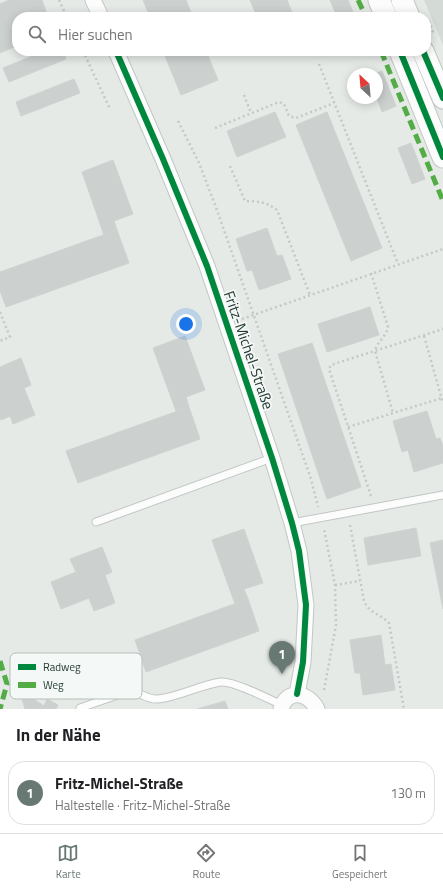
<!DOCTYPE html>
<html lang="de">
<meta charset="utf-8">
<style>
body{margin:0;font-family:"Titillium Web",sans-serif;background:#f2f2f2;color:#202124}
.compass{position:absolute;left:347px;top:68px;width:36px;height:36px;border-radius:50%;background:#fff;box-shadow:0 2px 10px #0003;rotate:334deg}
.you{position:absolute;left:186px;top:324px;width:14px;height:14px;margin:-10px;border:3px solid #fff;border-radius:50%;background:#1a73e8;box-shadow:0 0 0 6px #1a73e833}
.badge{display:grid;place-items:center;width:26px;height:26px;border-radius:50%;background:#687873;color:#fff;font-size:13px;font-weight:700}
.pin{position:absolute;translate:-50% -33px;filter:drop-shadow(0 1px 2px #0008)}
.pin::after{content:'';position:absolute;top:21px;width:14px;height:12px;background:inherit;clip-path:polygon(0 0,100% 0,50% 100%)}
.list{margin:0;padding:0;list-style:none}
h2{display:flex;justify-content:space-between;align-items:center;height:52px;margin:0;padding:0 16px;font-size:17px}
h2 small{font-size:13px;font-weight:400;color:#757577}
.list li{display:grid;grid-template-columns:26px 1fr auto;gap:12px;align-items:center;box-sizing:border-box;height:64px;margin:0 8px 8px;padding:0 8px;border:1px solid #e0e0e0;border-radius:16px}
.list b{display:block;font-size:15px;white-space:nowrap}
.list p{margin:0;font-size:13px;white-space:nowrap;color:#757577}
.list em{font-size:13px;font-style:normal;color:#757577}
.icon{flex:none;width:22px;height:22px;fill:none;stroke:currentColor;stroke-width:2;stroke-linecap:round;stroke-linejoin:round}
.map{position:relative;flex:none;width:443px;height:709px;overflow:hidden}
.search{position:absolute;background:#fff;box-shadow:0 2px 10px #0003;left:12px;right:12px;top:12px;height:44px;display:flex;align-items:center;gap:10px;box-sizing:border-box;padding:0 14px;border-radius:16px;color:#757577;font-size:15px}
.sheet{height:124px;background:#fff}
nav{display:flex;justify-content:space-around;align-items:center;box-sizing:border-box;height:56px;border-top:1px solid #e0e0e0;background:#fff;font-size:11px;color:#757577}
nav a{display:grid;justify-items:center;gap:2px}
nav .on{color:#687873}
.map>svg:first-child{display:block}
.built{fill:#d4dbd7}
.building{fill:#ccd1cf;stroke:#ced3d0}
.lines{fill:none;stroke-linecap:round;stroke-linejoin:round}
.lane-casing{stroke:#c2c7c4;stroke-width:9}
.street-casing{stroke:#c2c7c4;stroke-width:17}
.secondary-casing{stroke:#c1c7c4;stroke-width:23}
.path{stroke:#c2cac5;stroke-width:2.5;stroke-dasharray:2 3;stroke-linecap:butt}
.lane{stroke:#fbfcfb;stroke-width:7}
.street{stroke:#fbfcfb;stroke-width:15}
.secondary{stroke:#fbfcfb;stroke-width:21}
.quiet{stroke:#53ac45;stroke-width:5;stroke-dasharray:10 5;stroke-linecap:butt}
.cycleway-casing{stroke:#f4f8f6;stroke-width:8}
.cycleway{stroke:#00873e;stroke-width:6}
.labels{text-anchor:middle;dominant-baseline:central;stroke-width:3.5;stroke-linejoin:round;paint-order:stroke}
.street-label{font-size:15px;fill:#253b34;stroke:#f4f8f6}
.key{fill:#f4f8f6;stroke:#b6bfbc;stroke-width:1}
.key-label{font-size:11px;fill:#253b34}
</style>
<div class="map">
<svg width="443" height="709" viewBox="0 0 443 709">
<rect width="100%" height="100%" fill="#e5eae7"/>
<polygon class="built" points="424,0 443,0 443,45"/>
<g class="building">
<polygon points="9,0 42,0 48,17 17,17 17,46 0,53 0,4"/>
<polygon points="143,0 186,0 193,17 150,17"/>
<polygon points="250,0 287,0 294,17 257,17"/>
<polygon points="330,0 348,0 355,17 337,17"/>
<polygon points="45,51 63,51 66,59 9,82 3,68"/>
<polygon points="163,51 206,51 218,80 181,95"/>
<polygon points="382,71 396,106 382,112 377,98 377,74 374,74"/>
<polygon points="74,79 80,93 21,116 16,102"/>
<polygon points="275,112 286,137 237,157 227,131"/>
<polygon points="327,112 382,248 351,261 296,125"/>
<polygon points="411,143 425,179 412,184 398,148"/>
<polygon points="113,160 133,214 114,221 117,230 104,235 82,172"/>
<polygon points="267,228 277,256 282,255 291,279 259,290 252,270 247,271 236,239"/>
<polygon points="117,230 129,263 6,307 0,291 0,272"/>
<polygon points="370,307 379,335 327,352 318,324"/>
<polygon points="185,336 205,390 186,397 189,407 176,411 153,348"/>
<polygon points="312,343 361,487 327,499 278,354"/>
<polygon points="21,358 31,385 24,388 35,415 13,424 10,416 1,420 0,418 0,367"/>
<polygon points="189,407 200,439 78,483 66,451"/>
<polygon points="427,411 436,439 440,438 443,446 443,463 414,472 408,450 402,452 393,421"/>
<polygon points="416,528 421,556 368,565 364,538"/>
<polygon points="244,529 263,583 244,589 248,599 235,604 212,540"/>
<polygon points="443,540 443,609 430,543"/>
<polygon points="102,547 112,572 105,575 115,603 94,611 89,598 61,609 51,582 76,572 70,559"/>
<polygon points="248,599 259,631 146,672 135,640"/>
<polygon points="381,635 385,665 391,664 395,690 363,695 360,673 355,673 350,640"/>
<polygon points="19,689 44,706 47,699 58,705 56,709 25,709"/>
<polygon points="225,701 228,709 197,709"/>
</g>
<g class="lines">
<g class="lane-casing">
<g id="lane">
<polyline points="96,522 272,458"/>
<polyline points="292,523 443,495"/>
<path d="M80 708 129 691C140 691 146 700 158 699 179 697 200 685 221 682 234 681 269 699 282 705"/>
</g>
</g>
<g class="street-casing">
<g id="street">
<polyline points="93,0 101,17"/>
<polyline points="116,51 163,159 207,266 272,458 292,523 299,551 306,605 303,662 297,694"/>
<path d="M281 709C287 688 308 692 317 709"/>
</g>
</g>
<g class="secondary-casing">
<g id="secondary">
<polyline points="379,0 386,17"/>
<polyline points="402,0 409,17"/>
<polyline points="400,51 443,157"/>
<polyline points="423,51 443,98"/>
</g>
</g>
<g class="path">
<polyline points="59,0 67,17"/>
<polyline points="429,21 434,35"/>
<polyline points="83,51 110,109"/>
<polyline points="319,64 398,264"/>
<polyline points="244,95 251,113"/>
<polyline points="178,121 199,163 217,210 311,479 318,507"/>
<polyline points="215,128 279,102 284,104 289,116 296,118 334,103"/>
<path d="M230 166 245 201C257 201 267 202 277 210L310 295"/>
<path d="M371 273 388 327C386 337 377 342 375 351L393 413"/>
<polyline points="0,312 10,337 0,341"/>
<polyline points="242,319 443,249"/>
<polyline points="424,336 443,403"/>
<polyline points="348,427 442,398"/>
<polyline points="371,496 329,369 331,365 443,329"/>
<path d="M350 525 364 601C369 613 380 614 389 623L404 709"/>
<polyline points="335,585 360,581"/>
<polyline points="324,690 336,625 335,585 324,529"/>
</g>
<use href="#lane" class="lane"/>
<use href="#street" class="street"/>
<use href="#secondary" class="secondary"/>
<g class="quiet">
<polyline points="358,0 366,17"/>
<polyline points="381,51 443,201"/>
<polyline points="0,661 7,684 0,709"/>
</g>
<g class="cycleway-casing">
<g id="cycleway">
<polyline points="116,51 163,159 207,266 272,458 292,523 299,551 306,605 303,662 297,694"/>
<polyline points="400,51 443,157"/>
<polyline points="423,51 443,98"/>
</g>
</g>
<use href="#cycleway" class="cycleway"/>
</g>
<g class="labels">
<g class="street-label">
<text transform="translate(249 350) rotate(71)">Fritz-Michel-Straße</text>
</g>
</g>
<rect x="10" y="653" width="132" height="46" rx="6" class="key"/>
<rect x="18" y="664" width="18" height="6" fill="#00873e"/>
<rect x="18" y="682" width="18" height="6" fill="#53ac45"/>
<g class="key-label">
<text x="43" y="671">Radweg</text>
<text x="43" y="689">Weg</text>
</g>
</svg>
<svg class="compass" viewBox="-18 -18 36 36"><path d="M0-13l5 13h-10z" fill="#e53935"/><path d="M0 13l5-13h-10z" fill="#757577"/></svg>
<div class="you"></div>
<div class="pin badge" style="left:282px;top:674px">1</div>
<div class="search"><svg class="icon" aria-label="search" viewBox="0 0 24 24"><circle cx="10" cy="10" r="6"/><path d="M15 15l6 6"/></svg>Hier suchen</div>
</div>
<section class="sheet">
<h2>In der Nähe<small></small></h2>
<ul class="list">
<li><span class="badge">1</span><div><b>Fritz-Michel-Straße</b><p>Haltestelle · Fritz-Michel-Straße</p></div><em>130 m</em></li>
</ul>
</section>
<nav>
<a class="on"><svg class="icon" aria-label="map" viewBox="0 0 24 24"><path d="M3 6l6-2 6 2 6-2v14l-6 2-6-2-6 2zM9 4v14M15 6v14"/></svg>Karte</a>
<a><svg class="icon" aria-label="directions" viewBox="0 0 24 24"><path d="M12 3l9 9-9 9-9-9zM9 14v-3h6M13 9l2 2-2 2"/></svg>Route</a>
<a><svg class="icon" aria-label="saved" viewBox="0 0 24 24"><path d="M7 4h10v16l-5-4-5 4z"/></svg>Gespeichert</a>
</nav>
